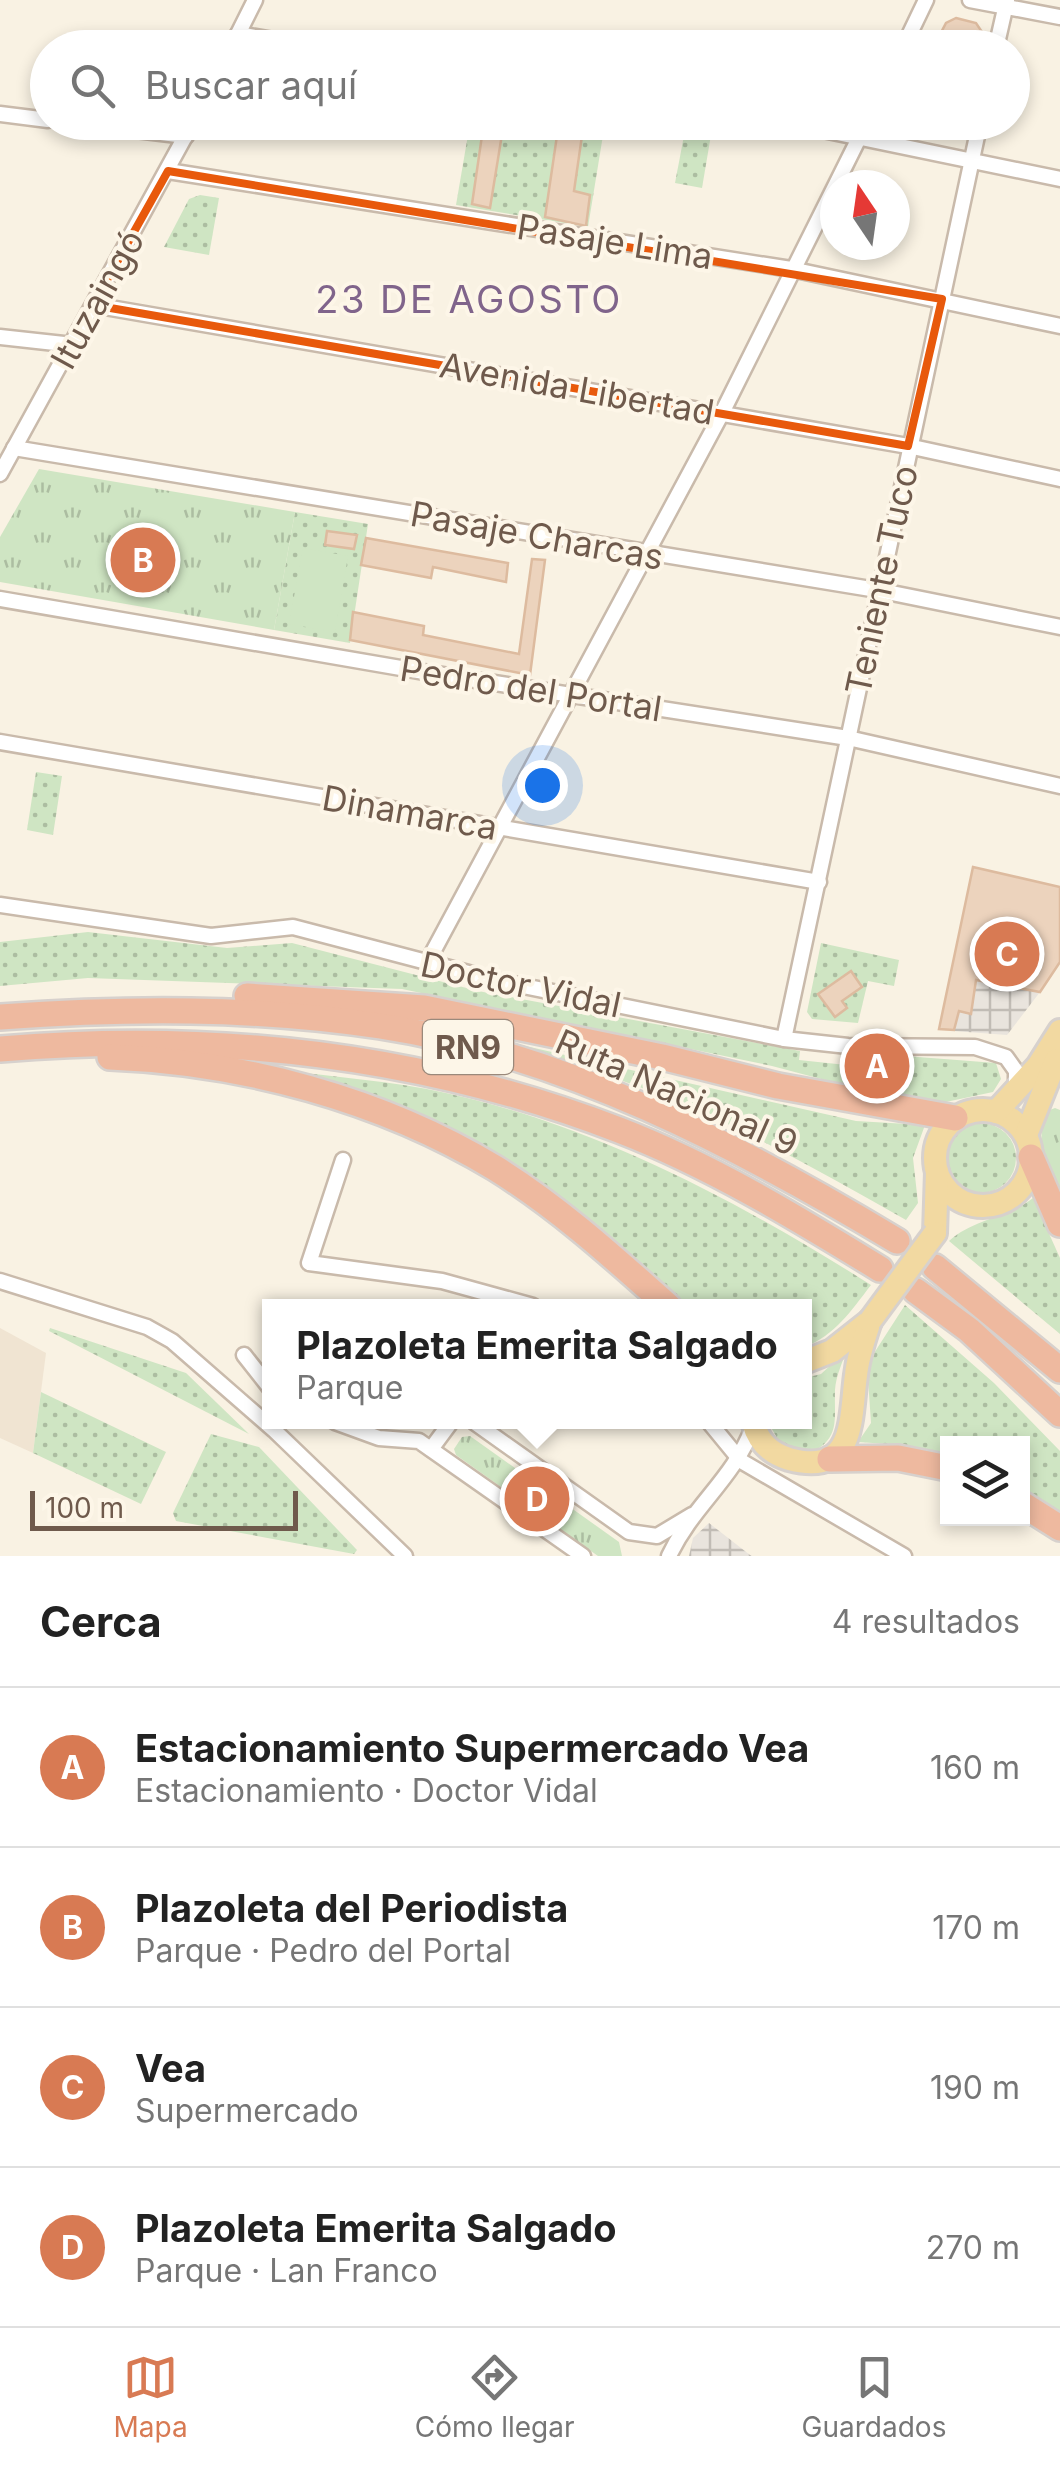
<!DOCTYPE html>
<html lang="es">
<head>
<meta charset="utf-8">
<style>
  :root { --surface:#fff; --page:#f6f6f6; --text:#222; --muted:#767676; --line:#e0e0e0; --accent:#d87a53 }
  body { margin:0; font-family:Inter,sans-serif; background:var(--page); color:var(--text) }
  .controls { position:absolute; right:30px; bottom:30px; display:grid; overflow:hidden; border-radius:0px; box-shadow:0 5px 15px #0003 }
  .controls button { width:90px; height:90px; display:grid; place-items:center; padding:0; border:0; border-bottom:2px solid var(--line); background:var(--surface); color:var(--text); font:50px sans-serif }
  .compass { position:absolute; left:820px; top:170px; width:90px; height:90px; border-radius:50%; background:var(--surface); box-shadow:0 5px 15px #0003; rotate:347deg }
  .scale { position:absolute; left:30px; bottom:25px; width:268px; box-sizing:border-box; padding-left:10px; border:5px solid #6f5a4c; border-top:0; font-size:28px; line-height:35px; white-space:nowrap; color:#6f5a4c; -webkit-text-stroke:8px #fdf6e8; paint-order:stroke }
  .you { position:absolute; left:542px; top:785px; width:35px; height:35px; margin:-25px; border:8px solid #fff; border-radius:50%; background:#1a73e8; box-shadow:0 0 0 15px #1a73e833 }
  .badge { display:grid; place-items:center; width:65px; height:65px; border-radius:50%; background:var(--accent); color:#fff; font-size:32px; font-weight:700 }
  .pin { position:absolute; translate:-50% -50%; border:5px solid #fff; box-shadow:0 2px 10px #0006 }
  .popup { position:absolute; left:262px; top:1299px; width:550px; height:130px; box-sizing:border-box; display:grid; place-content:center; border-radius:0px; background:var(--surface); filter:drop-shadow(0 2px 8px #0005); font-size:32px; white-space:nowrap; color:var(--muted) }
  .popup b { font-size:38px; color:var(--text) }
  .popup::after { content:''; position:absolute; left:50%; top:100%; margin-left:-20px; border:20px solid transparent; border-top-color:var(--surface) }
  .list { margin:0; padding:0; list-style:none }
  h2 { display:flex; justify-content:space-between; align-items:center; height:130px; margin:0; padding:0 40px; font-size:42px }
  h2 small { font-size:32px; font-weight:400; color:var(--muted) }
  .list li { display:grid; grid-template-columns:65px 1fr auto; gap:30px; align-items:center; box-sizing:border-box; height:160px; padding:0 40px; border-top:2px solid var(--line) }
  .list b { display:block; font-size:38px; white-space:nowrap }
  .list p { margin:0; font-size:32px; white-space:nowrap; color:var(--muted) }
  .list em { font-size:32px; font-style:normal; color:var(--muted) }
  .icon { flex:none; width:55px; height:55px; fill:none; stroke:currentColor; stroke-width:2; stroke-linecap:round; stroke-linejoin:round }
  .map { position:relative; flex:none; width:1060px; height:1556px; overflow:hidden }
  .search { position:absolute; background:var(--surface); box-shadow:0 5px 15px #0003; left:30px; right:30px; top:30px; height:110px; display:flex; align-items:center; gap:25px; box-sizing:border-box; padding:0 35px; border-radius:55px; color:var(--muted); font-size:38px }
  .sheet { height:770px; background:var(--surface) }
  nav { display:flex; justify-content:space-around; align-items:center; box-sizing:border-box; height:140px; border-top:2px solid var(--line); background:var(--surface); font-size:28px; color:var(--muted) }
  nav a { display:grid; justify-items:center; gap:5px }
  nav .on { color:var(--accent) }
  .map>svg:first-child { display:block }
  .residential { fill:#f0e4d2 }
  .industrial { fill:url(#industrial-grid) }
  .grass { fill:url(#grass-dots) }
  .park { fill:url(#park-tufts) }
  .pitch { fill:#cfe5c3 }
  .building { fill:#ecd3bd; stroke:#ddbb9f; stroke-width:2.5 }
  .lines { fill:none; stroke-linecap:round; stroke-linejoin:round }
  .minor-casing { stroke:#c9baab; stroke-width:19 }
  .primary-casing { stroke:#d7d1cd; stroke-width:28 }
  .motorway-casing { stroke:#d7d1cd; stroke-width:30 }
  .minor { stroke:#fff; stroke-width:14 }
  .primary { stroke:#f2d9a1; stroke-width:22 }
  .motorway { stroke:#eeb99f; stroke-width:25 }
  .primary-bridge-casing { stroke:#d7d1cd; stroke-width:28; stroke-linecap:butt }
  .primary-bridge { stroke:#f2d9a1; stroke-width:22 }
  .marked { fill:none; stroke:#e8590c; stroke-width:8; stroke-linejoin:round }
  .labels { text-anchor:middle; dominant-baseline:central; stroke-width:8; stroke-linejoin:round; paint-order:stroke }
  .shield { fill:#fdf6e8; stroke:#9a897b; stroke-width:2.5 }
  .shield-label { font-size:32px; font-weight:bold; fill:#6f5a4c }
  .street-label { font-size:35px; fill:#6f5a4c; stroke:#fdf6e8 }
  .neighbourhood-label { font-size:38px; letter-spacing:2.5px; fill:#80648b; stroke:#fdf6e8 }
</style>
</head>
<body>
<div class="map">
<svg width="1060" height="1556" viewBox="0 0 1060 1556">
  <defs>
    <pattern id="industrial-grid" width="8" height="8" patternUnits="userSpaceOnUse" patternTransform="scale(2.5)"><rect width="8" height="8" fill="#e9e4dd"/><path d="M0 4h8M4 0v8" fill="none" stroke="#c1bcb5"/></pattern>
    <pattern id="grass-dots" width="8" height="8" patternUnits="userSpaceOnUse" patternTransform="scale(2.5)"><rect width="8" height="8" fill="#cfe5c3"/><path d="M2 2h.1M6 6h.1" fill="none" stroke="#acbda1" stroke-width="1.8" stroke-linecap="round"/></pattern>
    <pattern id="park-tufts" width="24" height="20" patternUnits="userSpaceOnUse" patternTransform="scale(2.5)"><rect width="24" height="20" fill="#cfe5c3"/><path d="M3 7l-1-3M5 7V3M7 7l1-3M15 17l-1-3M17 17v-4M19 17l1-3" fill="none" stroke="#acbda1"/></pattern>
  </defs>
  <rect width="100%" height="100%" fill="#f9f2e3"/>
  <path class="residential" d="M 0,1328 L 46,1353 L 33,1453 L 0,1438 Z"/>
  <g class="industrial">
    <path d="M 976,980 L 1040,992 L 1007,1035 L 954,1031 L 959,1011 L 971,1013 Z"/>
    <path d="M 709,1523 L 750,1555 L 752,1556 L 689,1556 L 693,1538 Z"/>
  </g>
  <g class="grass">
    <path d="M 470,123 L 605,123 L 588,227 L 456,205 Z"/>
    <path d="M 686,125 L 712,129 L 702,188 L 675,183 Z"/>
    <path d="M 200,195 L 219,198 L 209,255 L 164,247 L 189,199 Z"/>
    <path d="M 295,512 L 368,524 L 350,643 L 274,630 Z"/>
    <path d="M 36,772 L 62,776 L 53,835 L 27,830 Z"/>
    <path d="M 88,932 L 227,948 L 292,943 L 478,991 L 800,1051 L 799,1060 L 903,1071 L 905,1056 L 996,1063 L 1001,1079 L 993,1092 L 941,1103 L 908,1102 L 772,1066 L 402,989 L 88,978 L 0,986 L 0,942 Z"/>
    <path d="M 821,943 L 899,960 L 894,986 L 868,981 L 858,1023 L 812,1019 L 807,1012 Z"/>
    <path d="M 446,1028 L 856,1121 L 925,1125 L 913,1158 L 918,1203 L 906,1220 C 812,1167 723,1115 620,1080 L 620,1074 Z"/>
    <path d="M 279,1070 C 335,1077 392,1081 446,1093 C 597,1126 742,1203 871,1285 C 851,1311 835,1335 805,1347 L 804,1306 L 682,1306 L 579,1218 Z"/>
    <circle cx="981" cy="1158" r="35"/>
    <path d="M 1033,1198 L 1060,1258 L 1060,1334 L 949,1241 C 974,1219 1007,1218 1033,1198 Z"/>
    <path d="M 905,1305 L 994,1383 L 1060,1451 L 1060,1513 L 1023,1492 L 1022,1444 L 948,1444 L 947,1459 L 902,1445 L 858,1442 L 871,1423 L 867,1364 Z"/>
    <path d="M 50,1328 L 186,1373 L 249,1434 L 49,1331 Z"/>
    <path d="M 847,1350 C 842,1363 836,1376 835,1390 C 834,1419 841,1439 810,1453 L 781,1445 L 768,1422 L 804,1422 L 805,1378 L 821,1374 Z"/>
    <path d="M 41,1392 L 166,1452 L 141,1504 L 33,1453 Z"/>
    <path d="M 211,1434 L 259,1447 L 357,1550 L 354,1554 L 176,1521 L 173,1513 Z"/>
  </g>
  <g class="park">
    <path d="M 39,469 L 295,512 L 274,630 L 0,582 L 0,537 Z"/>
    <path d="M 1055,1108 L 1060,1110 L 1060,1198 C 1046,1167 1034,1143 1047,1111 Z"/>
    <path d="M 470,1436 L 619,1542 L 622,1556 L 598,1556 L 456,1455 L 454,1449 L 462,1437 Z"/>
  </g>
  <path class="pitch" d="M 303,548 L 348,556 L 335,632 L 289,624 Z"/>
  <g class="building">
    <path d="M 956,18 L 976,23 L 982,32 L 979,48 L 933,48 L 946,23 Z"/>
    <path d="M 484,122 L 504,122 L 490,208 L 472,204 Z"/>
    <path d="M 559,122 L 584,122 L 574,191 L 590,195 L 586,226 L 545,217 Z"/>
    <path d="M 327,531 L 357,535 L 354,549 L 325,545 Z"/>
    <path d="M 366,538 L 508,563 L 506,582 L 433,567 L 431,578 L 361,565 Z"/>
    <path d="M 532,559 L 545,560 L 530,675 L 350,640 L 353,612 L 424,626 L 423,635 L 519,654 Z"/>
    <path d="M 973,867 L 1060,887 L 1060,962 L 1040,992 L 976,980 L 971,1014 L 959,1011 L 954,1030 L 939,1029 Z"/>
    <path d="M 851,971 L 862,987 L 842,1001 L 847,1008 L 835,1017 L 818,994 Z"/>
  </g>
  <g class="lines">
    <g class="minor-casing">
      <g id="minor">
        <path d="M 970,0 L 1060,17"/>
        <path d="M 238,34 L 320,48"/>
        <path d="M 231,48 L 255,0"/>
        <path d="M 903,48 L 926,0"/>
        <path d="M 996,48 L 1007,0"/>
        <path d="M 0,114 L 48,120"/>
        <path d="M 69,122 L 186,136"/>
        <path d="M 784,122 L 1060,179"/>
        <path d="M 168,171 L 791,269 L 1060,326"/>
        <path d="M 93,305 L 908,446 L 1060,479"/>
        <path d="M 0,337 L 73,345"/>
        <path d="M 14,448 L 877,590 L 1060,627"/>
        <path d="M 0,474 L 193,122"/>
        <path d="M 0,599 L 424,672 L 848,738 L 1060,786"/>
        <path d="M 0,742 L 819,882"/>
        <path d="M 0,905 L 211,936 L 293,927 L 499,981 L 784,1039 L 848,1046 L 975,1047 L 1006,1057 L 1016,1071 L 1016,1089"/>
        <path d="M 427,963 L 722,413 L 867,122"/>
        <path d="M 784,1039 L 980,122"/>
        <path d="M 343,1160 L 309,1263 L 442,1281 L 533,1306"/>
        <path d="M 0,1281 L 147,1327 L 172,1341 L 274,1430 L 405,1556"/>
        <path d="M 244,1355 L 270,1388"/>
        <path d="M 335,1422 L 379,1438 L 419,1441 L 583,1556"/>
        <path d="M 474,1422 L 629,1532 L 657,1536 L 692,1515"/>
        <path d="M 709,1422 L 741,1461 L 904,1556"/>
        <path d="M 431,1449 L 451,1422"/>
        <path d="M 669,1556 C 693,1505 733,1480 753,1427"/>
      </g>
    </g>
    <g class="primary-casing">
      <g id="primary">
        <circle cx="983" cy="1158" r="48"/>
        <path d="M 996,1112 L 1038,1066 L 1060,1031"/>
        <path d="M 1026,1135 L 1056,1060"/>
        <path d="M 935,1233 L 937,1172"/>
        <path d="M 804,1362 L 832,1351 L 870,1321"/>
        <path d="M 753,1422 C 758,1441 769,1453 789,1459 C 856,1477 850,1419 856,1375 C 858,1356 864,1339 870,1321"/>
      </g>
    </g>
    <g class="motorway-casing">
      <g id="motorway">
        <path d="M 247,996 L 424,1008 L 662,1057 L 778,1086 L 955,1118"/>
        <path d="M 0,1017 C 127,1008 254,1007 380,1026 C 564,1054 739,1146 897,1241"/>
        <path d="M 0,1049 C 212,1031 419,1053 619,1130 C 710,1165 797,1218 880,1269"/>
        <path d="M 110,1057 C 242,1062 381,1099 495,1168 C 558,1207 613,1257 668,1306"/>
        <path d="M 1031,1157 L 1060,1224"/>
        <path d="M 935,1267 L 1060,1370"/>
        <path d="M 916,1291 L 969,1330 L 1060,1414"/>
        <path d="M 830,1459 L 898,1458 L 948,1468"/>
        <path d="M 1022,1504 L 1060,1528"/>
      </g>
    </g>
    <use href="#minor" class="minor"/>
    <use href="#primary" class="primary"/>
    <use href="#motorway" class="motorway"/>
    <g class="primary-bridge-casing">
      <path id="primary-bridge" d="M 870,1321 L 935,1233"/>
    </g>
    <use href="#primary-bridge" class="primary-bridge"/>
  </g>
  <path class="marked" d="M 168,171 L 942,299 L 908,446 L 93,305 Z"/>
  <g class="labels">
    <rect class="shield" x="423" y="1020" width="90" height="54" rx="8"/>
    <g class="shield-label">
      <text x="468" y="1047">RN9</text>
    </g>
    <g class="street-label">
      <text transform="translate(615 241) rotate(9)">Pasaje Lima</text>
      <text transform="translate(97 299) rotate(-61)">Ituzaingó</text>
      <text transform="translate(577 388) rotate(10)">Avenida Libertad</text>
      <text transform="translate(537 535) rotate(10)">Pasaje Charcas</text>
      <text transform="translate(881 580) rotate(-78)">Teniente Tuco</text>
      <text transform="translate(531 688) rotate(9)">Pedro del Portal</text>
      <text transform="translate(410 812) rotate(10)">Dinamarca</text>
      <text transform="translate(521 984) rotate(12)">Doctor Vidal</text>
      <text transform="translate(677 1092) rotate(24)">Ruta Nacional 9</text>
    </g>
    <g class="neighbourhood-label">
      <text x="469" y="299">23 DE AGOSTO</text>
    </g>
  </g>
</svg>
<div class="controls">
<button><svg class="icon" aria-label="layers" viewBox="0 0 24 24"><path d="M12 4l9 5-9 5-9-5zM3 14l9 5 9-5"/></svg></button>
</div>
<svg class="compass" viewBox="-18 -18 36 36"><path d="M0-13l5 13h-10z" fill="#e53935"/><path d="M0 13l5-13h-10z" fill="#767676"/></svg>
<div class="scale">100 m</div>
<div class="you"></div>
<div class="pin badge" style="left:877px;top:1066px">A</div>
<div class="pin badge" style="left:143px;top:560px">B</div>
<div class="pin badge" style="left:1007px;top:954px">C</div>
<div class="pin badge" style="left:537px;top:1499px">D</div>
<div class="popup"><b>Plazoleta Emerita Salgado</b>Parque</div>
<div class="search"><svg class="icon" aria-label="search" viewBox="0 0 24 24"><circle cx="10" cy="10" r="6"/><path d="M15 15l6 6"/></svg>Buscar aquí</div>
</div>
<section class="sheet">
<h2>Cerca<small>4 resultados</small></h2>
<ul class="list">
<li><span class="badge">A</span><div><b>Estacionamiento Supermercado Vea</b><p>Estacionamiento · Doctor Vidal</p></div><em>160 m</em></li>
<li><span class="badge">B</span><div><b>Plazoleta del Periodista</b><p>Parque · Pedro del Portal</p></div><em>170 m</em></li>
<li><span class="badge">C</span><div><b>Vea</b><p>Supermercado</p></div><em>190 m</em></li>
<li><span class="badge">D</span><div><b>Plazoleta Emerita Salgado</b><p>Parque · Lan Franco</p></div><em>270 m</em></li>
</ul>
</section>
<nav>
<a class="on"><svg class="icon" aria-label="map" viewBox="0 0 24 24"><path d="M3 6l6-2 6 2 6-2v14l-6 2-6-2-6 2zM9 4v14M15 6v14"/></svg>Mapa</a>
<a><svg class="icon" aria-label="directions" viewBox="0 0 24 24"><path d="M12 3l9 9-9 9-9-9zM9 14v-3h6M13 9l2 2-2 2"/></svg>Cómo llegar</a>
<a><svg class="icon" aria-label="saved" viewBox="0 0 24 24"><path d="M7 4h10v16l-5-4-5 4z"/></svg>Guardados</a>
</nav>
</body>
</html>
